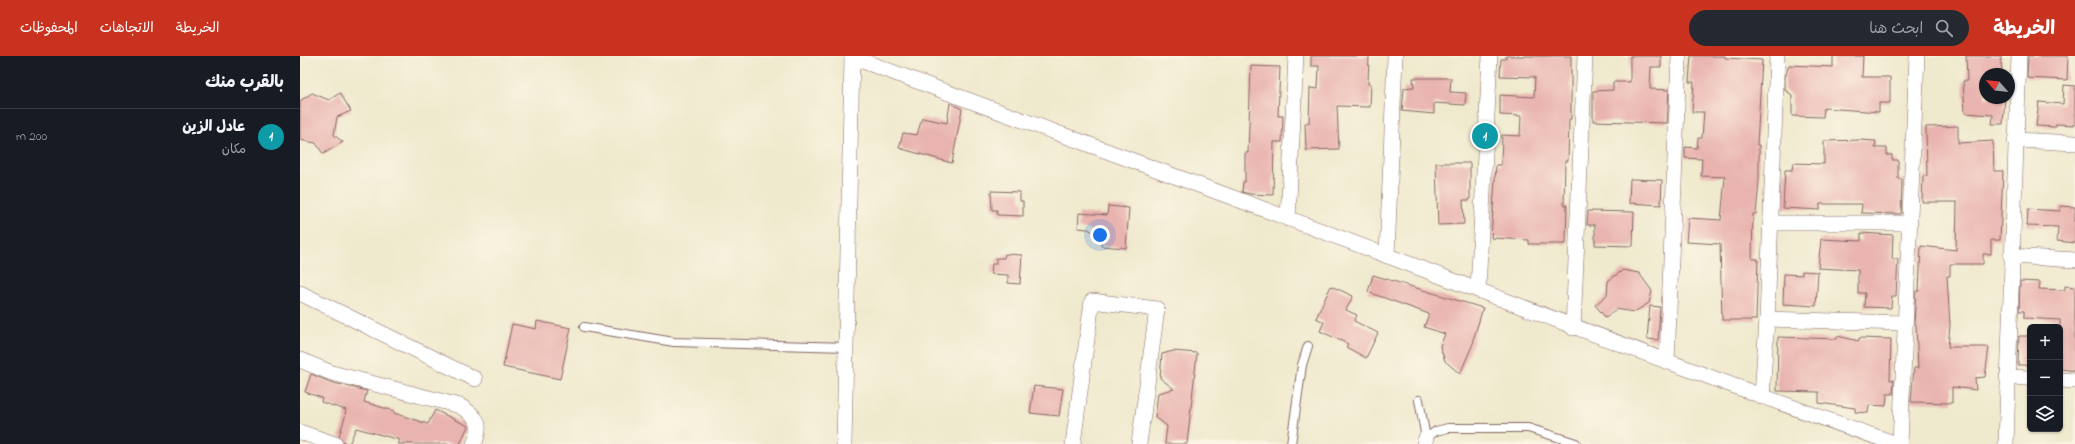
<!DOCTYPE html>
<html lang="ar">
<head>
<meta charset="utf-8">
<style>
  :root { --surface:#171b24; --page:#242831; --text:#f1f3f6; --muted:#9ea1a6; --line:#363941; --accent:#c8321e }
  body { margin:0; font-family:"Indie Flower","Playpen Sans Arabic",sans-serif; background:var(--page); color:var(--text); direction:rtl }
  .controls { position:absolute; right:12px; bottom:12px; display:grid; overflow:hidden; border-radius:6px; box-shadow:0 1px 3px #0004 }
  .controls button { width:36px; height:36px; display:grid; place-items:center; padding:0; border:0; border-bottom:1px solid var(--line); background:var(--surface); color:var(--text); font:20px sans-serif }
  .compass { position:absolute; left:1679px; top:12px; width:36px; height:36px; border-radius:50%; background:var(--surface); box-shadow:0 1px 3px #0004; rotate:298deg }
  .you { position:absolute; left:800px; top:179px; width:14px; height:14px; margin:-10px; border:3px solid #fff; border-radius:50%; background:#1a73e8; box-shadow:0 0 0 6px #1a73e833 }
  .badge { display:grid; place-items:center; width:26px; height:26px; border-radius:50%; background:var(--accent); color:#fff; font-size:13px; font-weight:700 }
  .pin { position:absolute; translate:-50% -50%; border:2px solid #fff; box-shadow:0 1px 4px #0006 }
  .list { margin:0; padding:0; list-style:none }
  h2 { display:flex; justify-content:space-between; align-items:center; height:52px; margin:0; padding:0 16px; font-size:17px }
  h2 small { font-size:13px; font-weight:400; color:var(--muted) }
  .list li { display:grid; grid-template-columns:26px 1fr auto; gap:12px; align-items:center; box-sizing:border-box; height:56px; padding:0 16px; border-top:1px solid var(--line) }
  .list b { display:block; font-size:15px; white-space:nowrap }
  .list p { margin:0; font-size:13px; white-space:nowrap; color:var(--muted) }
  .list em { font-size:13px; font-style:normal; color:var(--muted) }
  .icon { flex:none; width:22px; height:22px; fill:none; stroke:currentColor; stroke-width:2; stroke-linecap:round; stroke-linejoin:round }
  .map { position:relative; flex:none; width:1775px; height:388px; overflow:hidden; direction:ltr }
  header { display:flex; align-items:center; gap:24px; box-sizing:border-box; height:56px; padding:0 20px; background:var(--accent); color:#fff }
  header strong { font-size:19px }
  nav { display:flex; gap:22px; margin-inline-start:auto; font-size:14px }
  .search { width:280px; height:36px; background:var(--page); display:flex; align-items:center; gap:10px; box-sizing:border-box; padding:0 14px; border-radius:22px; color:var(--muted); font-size:15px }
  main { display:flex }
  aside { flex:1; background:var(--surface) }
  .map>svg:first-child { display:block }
  .building { fill:#e9b3af }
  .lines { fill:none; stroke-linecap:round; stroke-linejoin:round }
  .lane-casing { stroke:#846664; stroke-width:10 }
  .street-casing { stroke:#846664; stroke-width:16 }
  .lane { stroke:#fff; stroke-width:8 }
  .street { stroke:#fff; stroke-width:15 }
</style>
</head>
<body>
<header>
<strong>الخريطة</strong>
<div class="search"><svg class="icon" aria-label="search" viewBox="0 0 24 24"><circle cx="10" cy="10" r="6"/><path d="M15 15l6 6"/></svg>ابحث هنا</div>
<nav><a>الخريطة</a><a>الاتجاهات</a><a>المحفوظات</a></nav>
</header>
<main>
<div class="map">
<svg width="1775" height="388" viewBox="0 0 1775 388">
  <rect width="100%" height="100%" fill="#fcf5e5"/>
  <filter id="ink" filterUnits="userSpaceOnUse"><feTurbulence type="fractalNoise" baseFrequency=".025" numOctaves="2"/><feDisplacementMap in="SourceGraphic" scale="8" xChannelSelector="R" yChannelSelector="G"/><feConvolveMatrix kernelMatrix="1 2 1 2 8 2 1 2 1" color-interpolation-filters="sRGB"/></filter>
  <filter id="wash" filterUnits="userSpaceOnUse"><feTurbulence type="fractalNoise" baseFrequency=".012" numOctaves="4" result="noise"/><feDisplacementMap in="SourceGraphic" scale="16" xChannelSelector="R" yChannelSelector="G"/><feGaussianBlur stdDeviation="0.9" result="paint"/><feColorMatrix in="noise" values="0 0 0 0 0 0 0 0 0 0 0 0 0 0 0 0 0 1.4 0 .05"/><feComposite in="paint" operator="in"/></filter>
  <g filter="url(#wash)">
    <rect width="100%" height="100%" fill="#efe9cd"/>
    <g id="blocks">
      <g class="building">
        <path d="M 1011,0 L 1069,0 L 1068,28 L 1071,28 L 1070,51 L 1037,50 L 1039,93 L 1006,94 L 1005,67 L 1009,67 L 1010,32 L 1018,33 L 1019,10 L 1011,10 Z"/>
        <path d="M 1206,0 L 1271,0 L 1271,63 L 1269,63 L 1268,105 L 1265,105 L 1264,149 L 1267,149 L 1266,188 L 1229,188 L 1229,184 L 1191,182 L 1196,109 L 1201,109 L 1202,79 L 1220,80 L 1221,60 L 1200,59 L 1200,39 L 1234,41 L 1235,21 L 1200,20 L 1201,3 L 1206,3 Z"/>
        <path d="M 1330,0 L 1361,0 L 1361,11 L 1351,11 L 1350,33 L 1369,34 L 1367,67 L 1293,65 L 1293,35 L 1313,34 L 1313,26 L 1330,26 Z"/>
        <path d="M 1391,0 L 1425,0 L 1425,2 L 1462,4 L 1457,89 L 1459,89 L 1459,126 L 1456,158 L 1453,158 L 1452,203 L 1458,203 L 1456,264 L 1422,264 L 1420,188 L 1386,186 L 1388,162 L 1421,164 L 1425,121 L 1401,120 L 1402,103 L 1385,102 L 1385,91 L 1397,92 L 1398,82 L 1402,82 L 1404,56 L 1392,56 L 1394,26 L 1389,26 Z"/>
        <path d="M 1533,0 L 1563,0 L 1562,21 L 1590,21 L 1590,47 L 1579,47 L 1579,56 L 1524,52 L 1523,61 L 1492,60 L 1492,39 L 1485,34 L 1485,21 L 1489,9 L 1533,11 Z"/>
        <path d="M 1666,0 L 1701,0 L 1702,18 L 1685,18 L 1685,42 L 1705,42 L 1703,68 L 1692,68 L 1693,59 L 1665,57 L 1663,25 L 1667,25 Z"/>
        <path d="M 1728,0 L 1768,0 L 1767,24 L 1727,22 Z"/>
        <path d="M 951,10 L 980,11 L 978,60 L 983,60 L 982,86 L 974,86 L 973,139 L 950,138 L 942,136 L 943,126 L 945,126 L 945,97 L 948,97 Z"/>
        <path d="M 1113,22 L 1151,22 L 1150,36 L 1166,37 L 1165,49 L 1134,47 L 1134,58 L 1102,55 L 1104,32 L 1114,31 Z"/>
        <path d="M 1764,29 L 1775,30 L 1775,69 L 1756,68 L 1756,71 L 1736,70 L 1739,46 L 1763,48 Z"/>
        <path d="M 12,37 L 29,44 L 40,37 L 51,55 L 37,61 L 34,79 L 43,86 L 23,98 L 16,87 L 0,84 L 0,45 Z"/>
        <path d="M 650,47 L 662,53 L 652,107 L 599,92 L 603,77 L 617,79 L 622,62 L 647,67 Z"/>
        <path d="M 1658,70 L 1658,87 L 1693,85 L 1694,115 L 1703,115 L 1700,184 L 1691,184 L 1691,198 L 1683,198 L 1683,208 L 1650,208 L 1650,220 L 1647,220 L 1650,269 L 1648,291 L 1689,291 L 1685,321 L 1675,322 L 1676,334 L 1652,331 L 1652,347 L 1611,346 L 1614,312 L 1618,312 L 1616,268 L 1614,268 L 1616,235 L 1619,235 L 1621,190 L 1656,194 L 1657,146 L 1622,146 L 1623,120 L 1627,120 L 1626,71 Z"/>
        <path d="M 1560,84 L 1576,85 L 1575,92 L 1587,92 L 1587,99 L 1592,99 L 1592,104 L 1598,104 L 1598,123 L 1602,123 L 1601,158 L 1561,157 L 1562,148 L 1520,148 L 1520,154 L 1483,152 L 1485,114 L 1492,114 L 1493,107 L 1524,108 L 1524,85 Z"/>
        <path d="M 1136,107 L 1170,107 L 1170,144 L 1163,144 L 1164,168 L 1138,169 Z"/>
        <path d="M 1330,123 L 1362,124 L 1361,149 L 1329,147 Z"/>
        <path d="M 691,135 L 720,136 L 720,145 L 723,145 L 723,160 L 697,159 L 697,154 L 692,154 Z"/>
        <path d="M 808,150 L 829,152 L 826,192 L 801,190 L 802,181 L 788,173 L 778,172 L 779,157 L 807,159 Z"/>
        <path d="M 1760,150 L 1775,151 L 1775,187 L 1757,185 L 1758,171 L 1727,170 L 1728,153 L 1760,155 Z"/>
        <path d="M 1288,155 L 1334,156 L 1333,190 L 1295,189 L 1295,169 L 1287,169 Z"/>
        <path d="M 1561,177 L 1593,179 L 1592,203 L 1598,203 L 1596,240 L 1592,240 L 1591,252 L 1564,251 L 1565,237 L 1558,237 L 1558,214 L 1518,212 L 1521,183 L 1561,185 Z"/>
        <path d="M 705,198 L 722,199 L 720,228 L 708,227 L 708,219 L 691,218 L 692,208 L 696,208 L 696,202 L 704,202 Z"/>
        <path d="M 1323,214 L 1339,217 L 1352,235 L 1349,247 L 1334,256 L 1316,253 L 1306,262 L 1295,249 L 1307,239 L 1308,225 Z"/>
        <path d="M 1502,215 L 1518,216 L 1516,250 L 1483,248 L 1484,218 L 1502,219 Z"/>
        <path d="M 1073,219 L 1183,252 L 1173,284 L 1174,285 L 1160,318 L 1145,305 L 1140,290 L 1145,278 L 1124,271 L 1129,258 L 1068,236 Z"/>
        <path d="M 1720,225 L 1740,226 L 1739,233 L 1765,234 L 1765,230 L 1775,231 L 1775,315 L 1760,313 L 1760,264 L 1724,262 L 1724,255 L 1719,255 Z"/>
        <path d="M 1031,230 L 1053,240 L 1046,254 L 1057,259 L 1054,265 L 1078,277 L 1066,302 L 1046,291 L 1048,288 L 1020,275 L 1024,266 L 1016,262 Z"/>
        <path d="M 1350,250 L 1360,251 L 1358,284 L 1347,283 Z"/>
        <path d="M 237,265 L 271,272 L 260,323 L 203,311 L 212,268 L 236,273 Z"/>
        <path d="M 1537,280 L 1559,285 L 1559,282 L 1591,283 L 1590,324 L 1594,324 L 1593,338 L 1587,338 L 1586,350 L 1569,349 L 1568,357 L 1555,356 L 1555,352 L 1519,347 L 1519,336 L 1477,335 L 1478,281 L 1537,283 Z"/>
        <path d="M 1719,280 L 1730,280 L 1730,309 L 1718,309 Z"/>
        <path d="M 873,295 L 897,297 L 887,388 L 865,388 L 867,370 L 855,361 L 858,337 L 874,333 L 860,322 L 862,298 Z"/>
        <path d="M 11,318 L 30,326 L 67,335 L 64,346 L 94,355 L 94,357 L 128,368 L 135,354 L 168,370 L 160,388 L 98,388 L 100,384 L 56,372 L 49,388 L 44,386 L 39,380 L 46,358 L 45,358 L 46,354 L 21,346 L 22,342 L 5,336 Z"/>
        <path d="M 734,330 L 763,333 L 759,360 L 730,357 Z"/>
      </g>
    </g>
  </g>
  <g filter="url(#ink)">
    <use href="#blocks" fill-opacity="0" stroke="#846664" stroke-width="1"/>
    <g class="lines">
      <g class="lane-casing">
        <g id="lane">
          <path d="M 284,271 L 374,286 L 547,291"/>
          <path d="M 1119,344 L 1126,382"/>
          <path d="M 1126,382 L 1136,375 L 1148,372 L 1228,372 L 1276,387"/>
          <path d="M 991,388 L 1002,309 L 1008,290"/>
        </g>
      </g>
      <g class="street-casing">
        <g id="street">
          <path d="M 552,1 C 731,68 910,132 1088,200 C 1257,264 1426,329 1597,388"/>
          <path d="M 1715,84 L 1775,87"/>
          <path d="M 988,163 L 996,0"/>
          <path d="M 1471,167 L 1609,167"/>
          <path d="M 1087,200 L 1095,0"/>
          <path d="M 1711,200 L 1775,204"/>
          <path d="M 1178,234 L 1190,0"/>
          <path d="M 0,237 L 175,323"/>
          <path d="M 1467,263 L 1605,267"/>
          <path d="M 1273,272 L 1285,0"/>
          <path d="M 0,304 L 32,317 L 160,350 C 178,362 183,367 174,388"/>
          <path d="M 1367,306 L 1379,0"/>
          <path d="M 1707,321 L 1730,322"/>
          <path d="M 1760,324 L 1775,325"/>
          <path d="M 1462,341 L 1467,263 L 1477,0"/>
          <path d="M 0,376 L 35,388"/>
          <path d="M 544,388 L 552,0"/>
          <path d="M 773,388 L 792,245 L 857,253 L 839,388"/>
          <path d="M 1124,388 L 1126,382"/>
          <path d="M 1600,388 L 1617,0"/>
          <path d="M 1706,388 L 1719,0"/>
        </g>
      </g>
      <use href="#lane" class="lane"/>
      <use href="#street" class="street"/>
    </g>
  </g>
</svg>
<div class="controls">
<button>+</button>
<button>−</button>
<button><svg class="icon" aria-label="layers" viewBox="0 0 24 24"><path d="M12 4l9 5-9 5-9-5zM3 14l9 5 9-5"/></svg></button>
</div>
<svg class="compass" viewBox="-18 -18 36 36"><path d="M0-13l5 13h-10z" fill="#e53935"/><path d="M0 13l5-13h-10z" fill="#9ea1a6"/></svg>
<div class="you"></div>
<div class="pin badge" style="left:1185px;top:80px;background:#0f9aa8">1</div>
</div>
<aside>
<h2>بالقرب منك<small></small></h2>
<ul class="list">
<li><span class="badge" style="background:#0f9aa8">1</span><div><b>عادل الزين</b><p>مكان</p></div><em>200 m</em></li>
</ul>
</aside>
</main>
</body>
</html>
